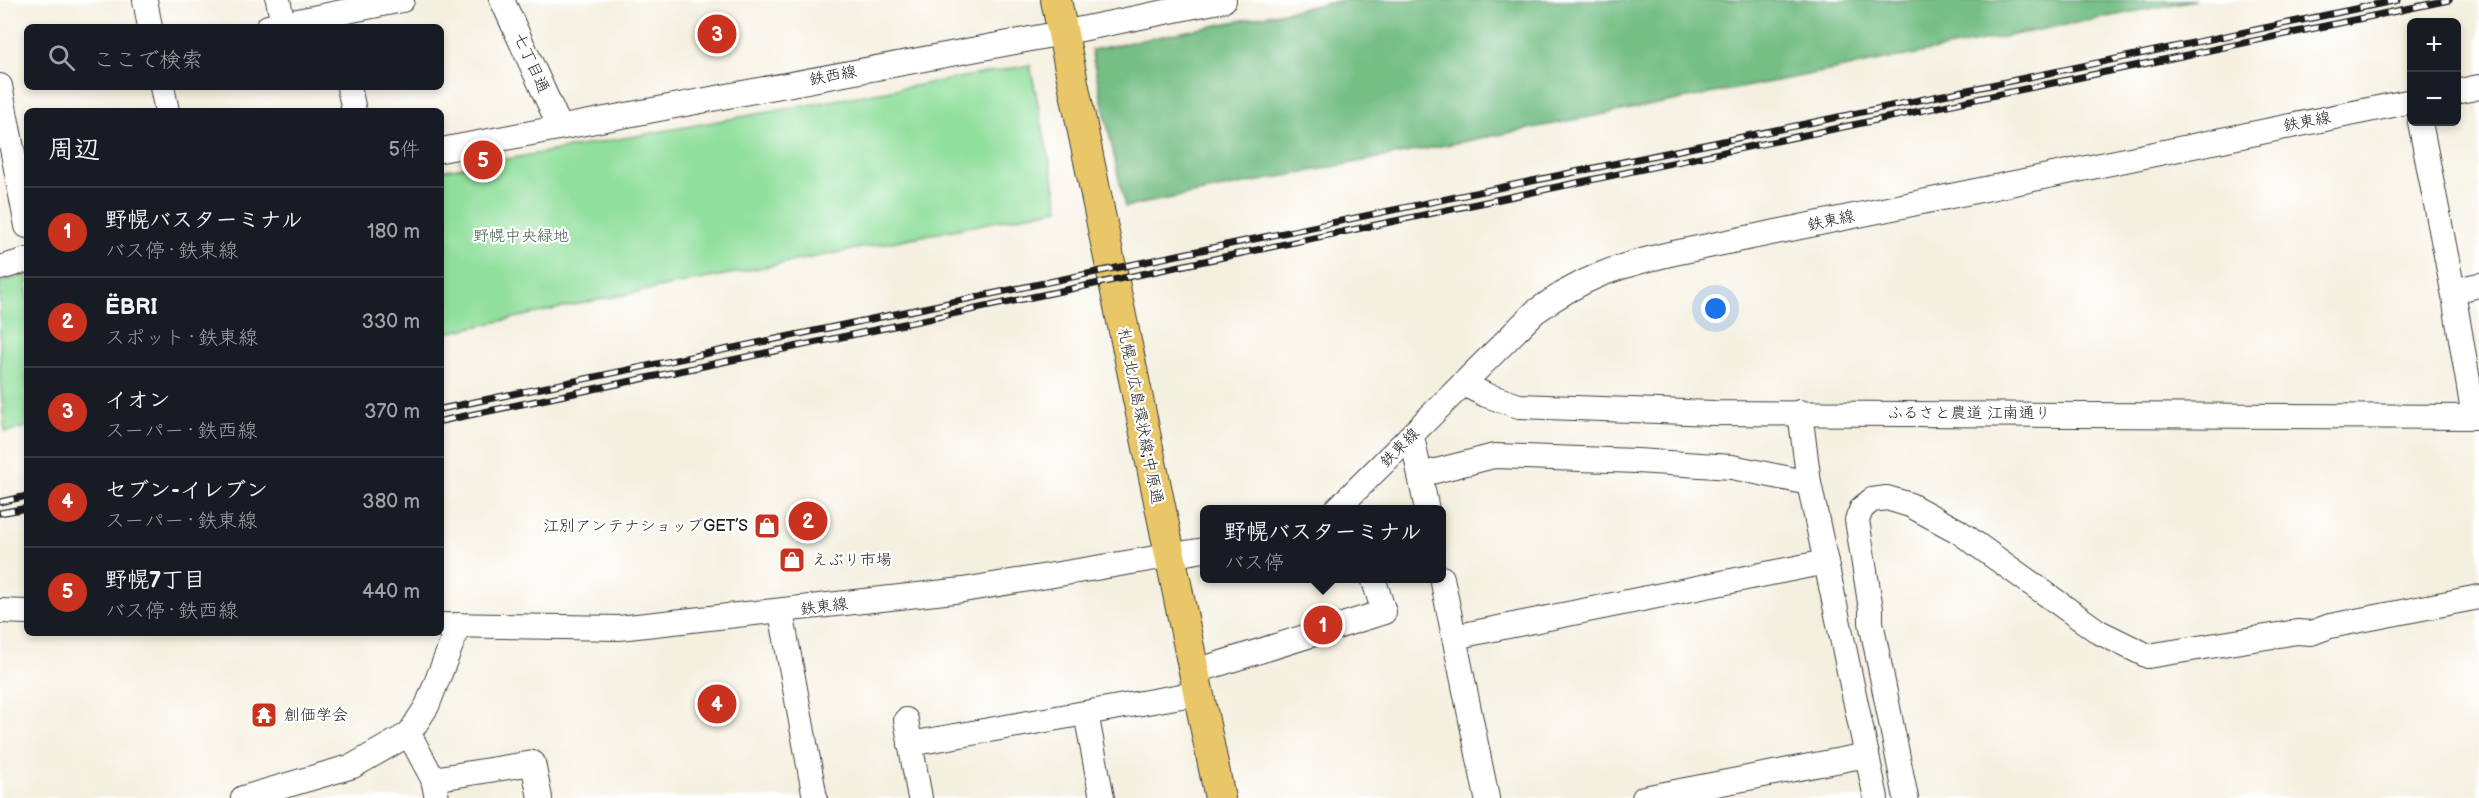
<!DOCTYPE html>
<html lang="ja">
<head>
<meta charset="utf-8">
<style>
  :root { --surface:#171b24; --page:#20242c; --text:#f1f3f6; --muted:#9ea1a6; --line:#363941; --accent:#c8321e }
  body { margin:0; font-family:"Balsamiq Sans","Klee One",sans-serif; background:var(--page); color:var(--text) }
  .controls { position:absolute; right:18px; top:18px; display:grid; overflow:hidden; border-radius:9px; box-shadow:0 3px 9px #0003 }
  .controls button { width:54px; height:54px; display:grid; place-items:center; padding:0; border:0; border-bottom:2px solid var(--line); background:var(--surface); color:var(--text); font:30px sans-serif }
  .you { position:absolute; left:1716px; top:309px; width:21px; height:21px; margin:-15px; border:4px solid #fff; border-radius:50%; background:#1a73e8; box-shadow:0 0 0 9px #1a73e833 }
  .badge { display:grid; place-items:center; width:39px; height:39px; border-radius:50%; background:var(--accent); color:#fff; font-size:20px; font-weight:700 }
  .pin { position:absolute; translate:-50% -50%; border:3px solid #fff; box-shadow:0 2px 6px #0006 }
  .popup { position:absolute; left:1200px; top:505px; width:246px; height:78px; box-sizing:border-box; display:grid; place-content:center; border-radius:9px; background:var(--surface); filter:drop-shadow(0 2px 4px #0005); font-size:20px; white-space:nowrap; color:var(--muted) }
  .popup b { font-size:22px; color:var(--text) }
  .popup::after { content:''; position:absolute; left:50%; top:100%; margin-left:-12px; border:12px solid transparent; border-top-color:var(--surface) }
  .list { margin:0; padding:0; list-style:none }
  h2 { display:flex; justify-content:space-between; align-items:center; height:78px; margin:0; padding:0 24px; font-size:26px }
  h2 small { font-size:20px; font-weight:400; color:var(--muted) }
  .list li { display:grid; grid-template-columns:39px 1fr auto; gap:18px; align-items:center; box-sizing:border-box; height:90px; padding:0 24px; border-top:2px solid var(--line) }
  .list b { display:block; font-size:22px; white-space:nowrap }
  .list p { margin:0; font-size:20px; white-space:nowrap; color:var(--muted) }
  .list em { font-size:20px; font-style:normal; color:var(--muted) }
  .icon { flex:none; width:33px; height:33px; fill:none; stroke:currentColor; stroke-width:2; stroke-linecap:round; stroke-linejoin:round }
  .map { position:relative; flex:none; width:2479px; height:798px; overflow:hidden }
  .search { position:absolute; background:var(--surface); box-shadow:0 3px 9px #0003; left:24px; top:24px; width:420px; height:66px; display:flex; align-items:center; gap:15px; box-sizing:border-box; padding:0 21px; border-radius:9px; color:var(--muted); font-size:22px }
  .panel { position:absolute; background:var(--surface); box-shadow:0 3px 9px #0003; left:24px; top:108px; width:420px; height:528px; border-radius:9px }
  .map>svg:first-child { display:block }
  .green { fill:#91df9c; stroke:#567e5c; stroke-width:1.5 }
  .forest { fill:#74be84; stroke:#486d50; stroke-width:1.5 }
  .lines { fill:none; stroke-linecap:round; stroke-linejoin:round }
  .minor-casing { stroke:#3c3c39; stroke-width:26 }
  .major-casing { stroke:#3c3c39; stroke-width:32 }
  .minor { stroke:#fff; stroke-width:24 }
  .major { stroke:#e9c769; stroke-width:30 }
  .rail-casing { stroke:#1c1c1c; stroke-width:7 }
  .rail { stroke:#fff; stroke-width:4.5; stroke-dasharray:14; stroke-linecap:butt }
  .labels { text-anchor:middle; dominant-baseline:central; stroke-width:4.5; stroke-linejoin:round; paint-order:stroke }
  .street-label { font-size:16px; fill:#1c1c1c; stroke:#fff }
  .park-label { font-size:16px; fill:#456049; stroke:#fff }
  .poi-label { font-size:16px; fill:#1c1c1c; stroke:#fff; text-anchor:start }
</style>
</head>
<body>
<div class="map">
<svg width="2479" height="798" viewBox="0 0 2479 798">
  <rect width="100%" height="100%" fill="#fff"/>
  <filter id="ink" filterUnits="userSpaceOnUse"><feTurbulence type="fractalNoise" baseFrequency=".0167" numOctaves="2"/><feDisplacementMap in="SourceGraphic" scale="12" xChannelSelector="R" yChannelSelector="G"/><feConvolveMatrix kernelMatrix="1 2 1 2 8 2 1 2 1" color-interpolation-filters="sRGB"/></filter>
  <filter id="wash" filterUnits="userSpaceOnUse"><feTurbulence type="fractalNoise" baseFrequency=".008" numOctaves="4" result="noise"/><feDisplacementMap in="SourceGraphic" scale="24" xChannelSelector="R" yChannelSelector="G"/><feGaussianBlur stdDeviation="1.35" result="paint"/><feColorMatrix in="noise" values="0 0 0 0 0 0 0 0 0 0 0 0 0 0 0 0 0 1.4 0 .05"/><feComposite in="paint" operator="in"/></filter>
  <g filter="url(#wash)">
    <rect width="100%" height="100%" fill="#f4f0e0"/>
    <g class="green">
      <path d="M 1030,65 L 1059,209 L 597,300 L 441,334 L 441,171 Z"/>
      <path d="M 27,274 L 27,427 L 5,432 L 0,378 L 0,282 Z"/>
    </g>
    <path class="forest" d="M 1344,0 L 2195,0 L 1125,207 L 1091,50 Z"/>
  </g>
  <g filter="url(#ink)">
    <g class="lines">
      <g class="minor-casing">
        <g id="minor">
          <path d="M 145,0 L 150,27"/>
          <path d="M 278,0 L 283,24"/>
          <path d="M 502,0 L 560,127"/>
          <path d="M 268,27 L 402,0"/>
          <path d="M 0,86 L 27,226"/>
          <path d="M 162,87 L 167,111"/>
          <path d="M 349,87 L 354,111"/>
          <path d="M 2456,92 L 2479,87"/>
          <path d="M 2420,122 L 2453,291 L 2474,417"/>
          <path d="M 441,150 L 1062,33 L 1224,0"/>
          <path d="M 0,268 L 27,260"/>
          <path d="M 2453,291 L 2479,285"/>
          <path d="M 1463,384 L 1486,395 L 1519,406 L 1714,413 L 2479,417"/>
          <path d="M 1800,412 L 1809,483 L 1876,798"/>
          <path d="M 1412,436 L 1427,510"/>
          <path d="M 1420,475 L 1494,456 L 1637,461 L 1732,467 L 1809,483"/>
          <path d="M 1336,510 L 1535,312 C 1583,277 1617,266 1674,253 L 2412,101"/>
          <path d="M 1442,578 L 1487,798"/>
          <path d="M 0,611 L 27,612"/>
          <path d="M 781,612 L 815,798"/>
          <path d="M 441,625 L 619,628 L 963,590 L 1204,550"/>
          <path d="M 1454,637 L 1826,562"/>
          <path d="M 1193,672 L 1384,612 L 1373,578"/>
          <path d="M 1086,713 L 1102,798"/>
          <path d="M 906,720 L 920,798"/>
          <path d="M 409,734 L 433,779 L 437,798"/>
          <path d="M 910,744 L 1198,693"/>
          <path d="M 433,779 L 533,763 L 540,798"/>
          <path d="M 243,798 L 353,766 L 409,734 L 427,706 L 459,625"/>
          <path d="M 1644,798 L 1867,755"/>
          <path d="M 1906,798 L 1871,622 L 1871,609 L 1857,520 L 1862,508 L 1872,500 L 1887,498 L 1910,505 L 1958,531 L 2099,632 L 2148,656 L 2297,632 L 2311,633 L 2330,626 L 2479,597"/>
        </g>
      </g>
      <g class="major-casing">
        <path id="major" d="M 1056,0 L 1220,798"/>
      </g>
      <use href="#minor" class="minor"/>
      <use href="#major" class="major"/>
      <g class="rail-casing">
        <g id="rail">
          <path d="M 441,409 L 2398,0"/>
          <path d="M 441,421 L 2449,0"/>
          <path d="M 0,502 L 27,496"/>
          <path d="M 0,513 L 27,508"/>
        </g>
      </g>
      <use href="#rail" class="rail"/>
    </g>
  </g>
  <defs>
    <g id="shop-square" transform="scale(1.35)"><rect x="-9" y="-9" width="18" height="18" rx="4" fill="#c8321e" stroke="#fff"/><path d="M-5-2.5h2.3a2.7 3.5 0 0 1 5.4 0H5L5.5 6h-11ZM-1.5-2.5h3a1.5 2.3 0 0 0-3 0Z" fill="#fff"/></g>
    <g id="temple-square" transform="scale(1.35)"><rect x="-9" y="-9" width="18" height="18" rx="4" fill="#c8321e" stroke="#fff"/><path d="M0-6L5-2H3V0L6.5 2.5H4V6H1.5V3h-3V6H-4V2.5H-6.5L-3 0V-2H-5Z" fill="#fff"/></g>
  </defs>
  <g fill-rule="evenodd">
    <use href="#shop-square" x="767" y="526"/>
    <use href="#shop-square" x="792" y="560"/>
    <use href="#temple-square" x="264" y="715"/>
  </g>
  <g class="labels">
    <g class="street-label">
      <text transform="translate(531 63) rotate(66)">七丁目通</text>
      <text transform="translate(833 76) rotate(-11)">鉄西線</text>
      <text transform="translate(2307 122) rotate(-11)">鉄東線</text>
      <text transform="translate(1831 221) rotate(-12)">鉄東線</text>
      <text x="1969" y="413">ふるさと農道 江南通り</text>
      <text transform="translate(1140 416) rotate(79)">札幌北広島環状線;中原通</text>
      <text transform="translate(1400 448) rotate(-45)">鉄東線</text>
      <text transform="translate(824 607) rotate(-7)">鉄東線</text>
    </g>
    <g class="park-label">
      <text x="521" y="236">野幌中央緑地</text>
    </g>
    <g class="poi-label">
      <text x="748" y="526" text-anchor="end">江別アンテナショップGET’S</text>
      <text x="812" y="560">えぶり市場</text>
      <text x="284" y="715">創価学会</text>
    </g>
  </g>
</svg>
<div class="controls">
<button>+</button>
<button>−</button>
</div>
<div class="you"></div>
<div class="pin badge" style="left:1323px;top:625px">1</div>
<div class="popup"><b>野幌バスターミナル</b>バス停</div>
<div class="pin badge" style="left:808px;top:521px">2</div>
<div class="pin badge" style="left:717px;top:34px">3</div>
<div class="pin badge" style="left:717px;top:704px">4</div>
<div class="pin badge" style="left:483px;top:160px">5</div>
<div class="search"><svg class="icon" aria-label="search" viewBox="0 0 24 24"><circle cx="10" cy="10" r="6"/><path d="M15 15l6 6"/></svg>ここで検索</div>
<section class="panel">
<h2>周辺<small>5件</small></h2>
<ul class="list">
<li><span class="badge">1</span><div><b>野幌バスターミナル</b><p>バス停 · 鉄東線</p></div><em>180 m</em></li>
<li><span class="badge">2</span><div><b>ËBRI</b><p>スポット · 鉄東線</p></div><em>330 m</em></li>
<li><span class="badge">3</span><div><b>イオン</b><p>スーパー · 鉄西線</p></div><em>370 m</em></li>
<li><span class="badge">4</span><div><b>セブン-イレブン</b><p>スーパー · 鉄東線</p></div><em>380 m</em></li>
<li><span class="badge">5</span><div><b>野幌7丁目</b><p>バス停 · 鉄西線</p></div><em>440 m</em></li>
</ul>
</section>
</div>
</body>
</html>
